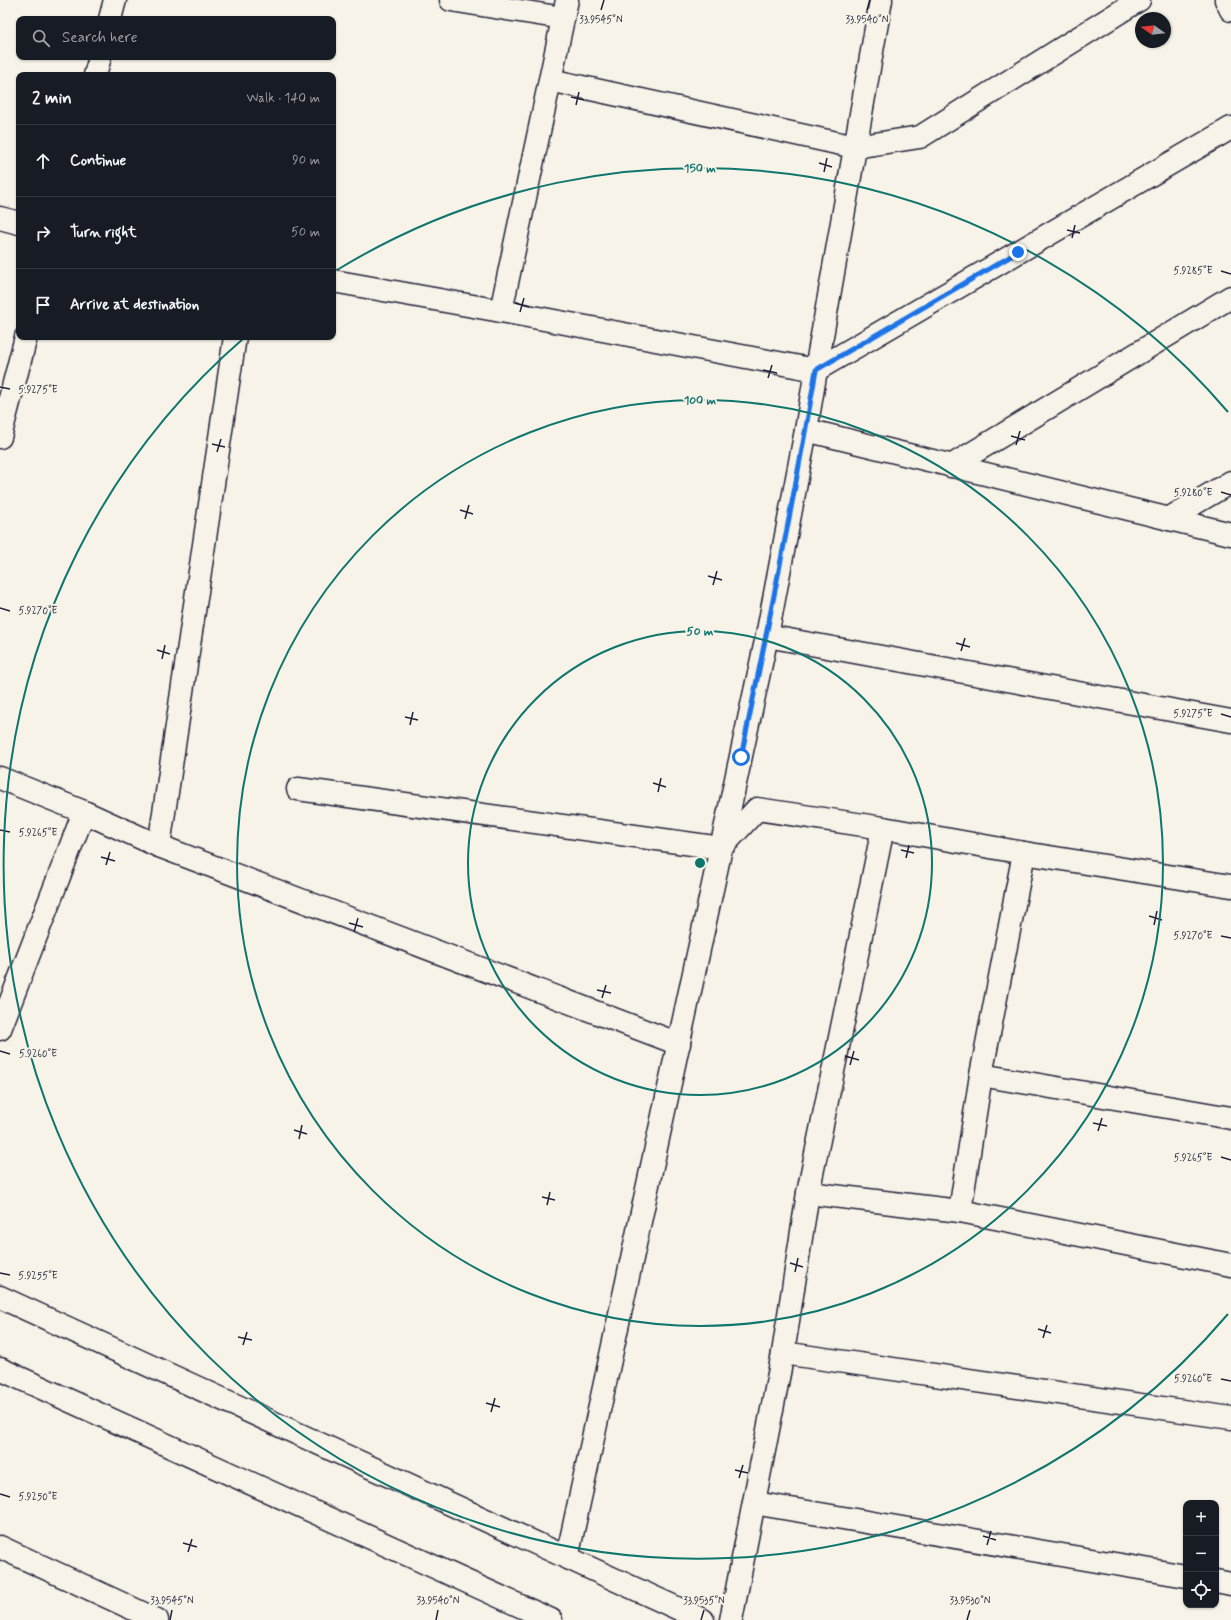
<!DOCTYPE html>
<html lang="en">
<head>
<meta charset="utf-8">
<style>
  :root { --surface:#171b24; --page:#242831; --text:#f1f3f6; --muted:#9ea1a6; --line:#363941 }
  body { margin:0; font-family:Mynerve,sans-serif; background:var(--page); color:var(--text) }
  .controls { position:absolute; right:12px; bottom:12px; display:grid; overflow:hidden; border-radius:8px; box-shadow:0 1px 3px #0004 }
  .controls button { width:36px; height:36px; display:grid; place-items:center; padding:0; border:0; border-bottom:1px solid var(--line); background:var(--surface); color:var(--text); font:20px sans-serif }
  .compass { position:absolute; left:1135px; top:12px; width:36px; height:36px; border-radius:50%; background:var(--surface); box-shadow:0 1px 3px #0004; rotate:285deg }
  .stop { position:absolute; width:12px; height:12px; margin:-9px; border:3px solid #1a73e8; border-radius:50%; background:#fff }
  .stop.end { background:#1a73e8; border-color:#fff; box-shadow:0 1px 4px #0008 }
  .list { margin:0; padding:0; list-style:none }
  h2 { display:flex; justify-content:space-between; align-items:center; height:52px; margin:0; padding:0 16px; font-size:17px }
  h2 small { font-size:13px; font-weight:400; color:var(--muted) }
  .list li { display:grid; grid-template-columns:26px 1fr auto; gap:12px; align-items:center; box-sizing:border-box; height:72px; padding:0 16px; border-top:1px solid var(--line) }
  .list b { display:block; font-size:15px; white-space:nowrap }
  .list em { font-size:13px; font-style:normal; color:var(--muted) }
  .icon { flex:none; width:22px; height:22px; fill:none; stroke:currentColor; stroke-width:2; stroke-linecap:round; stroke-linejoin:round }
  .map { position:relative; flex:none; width:1231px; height:1620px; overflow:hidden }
  .search { position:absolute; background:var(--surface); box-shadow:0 1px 3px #0004; left:16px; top:16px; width:320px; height:44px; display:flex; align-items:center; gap:10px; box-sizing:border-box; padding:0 14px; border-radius:8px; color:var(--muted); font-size:15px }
  .panel { position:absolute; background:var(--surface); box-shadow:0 1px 3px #0004; left:16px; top:72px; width:320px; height:268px; border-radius:8px }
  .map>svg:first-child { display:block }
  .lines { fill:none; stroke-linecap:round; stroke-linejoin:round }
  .minor-casing { stroke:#22223b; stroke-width:25 }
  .major-casing { stroke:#22223b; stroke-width:25 }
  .minor { stroke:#f7f3e8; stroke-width:22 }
  .major { stroke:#f7f3e8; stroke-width:22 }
  .route { stroke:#1a73e8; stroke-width:5 }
  .ticks { fill:none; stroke:#22223b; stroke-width:1.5 }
  .ring { fill:none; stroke:#0f766e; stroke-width:2 }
  .ticks-label { font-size:10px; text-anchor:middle; fill:#22223b; stroke:#f7f3e8; stroke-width:4; stroke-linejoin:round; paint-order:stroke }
  .centre { fill:#0f766e; stroke:#f7f3e8; stroke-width:2 }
  .ring-label { font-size:12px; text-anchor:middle; font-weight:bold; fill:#0f766e; stroke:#f7f3e8; stroke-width:4; stroke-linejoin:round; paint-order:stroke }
</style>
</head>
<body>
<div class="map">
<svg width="1231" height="1620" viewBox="0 0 1231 1620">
  <rect width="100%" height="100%" fill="#f7f3e8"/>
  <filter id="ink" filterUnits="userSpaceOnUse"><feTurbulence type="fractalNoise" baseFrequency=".025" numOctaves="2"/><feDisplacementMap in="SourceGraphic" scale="8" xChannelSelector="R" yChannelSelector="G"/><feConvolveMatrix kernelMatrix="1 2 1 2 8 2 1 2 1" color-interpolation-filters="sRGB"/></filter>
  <g filter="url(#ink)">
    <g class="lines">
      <g class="minor-casing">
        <g id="minor">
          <path d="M 451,0 L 563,18"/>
          <path d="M 881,0 L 816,370 L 1231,128"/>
          <path d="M 1226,0 L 1231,10"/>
          <path d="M 110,19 L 115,0"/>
          <path d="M 95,75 L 100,57"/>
          <path d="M 550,80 L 855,147 L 920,137 L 1139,0"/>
          <path d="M 0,218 L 19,223"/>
          <path d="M 333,281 L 501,311 L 816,370 L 806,430 L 767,636 L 567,1558"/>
          <path d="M 501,311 L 567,0"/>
          <path d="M 806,430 L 1231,534"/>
          <path d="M 0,437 L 26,337"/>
          <path d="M 951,466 L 1231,297"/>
          <path d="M 1168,519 L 1231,482"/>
          <path d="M 767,636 L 1231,721"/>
          <path d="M 0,778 L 84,812 L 159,846 L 679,1044"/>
          <path d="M 298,789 L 721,848 L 757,809 L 883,828"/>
          <path d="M 159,846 L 235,337"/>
          <path d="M 0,1029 L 84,812"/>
          <path d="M 981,1075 L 1231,1118"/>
          <path d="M 808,1193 L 960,1211 L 1231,1265"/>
          <path d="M 960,1211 L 981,1075 L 1024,853"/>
          <path d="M 783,1353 L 1231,1418"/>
          <path d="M 754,1503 L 1186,1576"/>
          <path d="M 0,1547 L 157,1620"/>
          <path d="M 1216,1581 L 1231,1584"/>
          <path d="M 731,1620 L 783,1353 L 808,1193 L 883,828 L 1024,853 L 1231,886"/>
        </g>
      </g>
      <g class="major-casing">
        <g id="major">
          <path d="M 0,1297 L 703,1620"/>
          <path d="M 0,1369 L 551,1620"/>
        </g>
      </g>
      <use href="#minor" class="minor"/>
      <use href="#major" class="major"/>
    </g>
  </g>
  <g class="lines" filter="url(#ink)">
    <path class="route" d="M 741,757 C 768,628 794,499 816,370 L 1018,252"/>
  </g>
  <path class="ticks" d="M 601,10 L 604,0M 867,10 L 870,0M 571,97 L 584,100M 576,105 L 579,92M 819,163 L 832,167M 824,172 L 827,158M 1067,230 L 1080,233M 1072,238 L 1075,225M 1221,271 L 1231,274M 515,303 L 529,307M 520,312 L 524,298M 763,370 L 777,373M 768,378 L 772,365M 0,387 L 10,389M 1011,436 L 1025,440M 212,444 L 225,447M 1016,445 L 1020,431M 217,452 L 221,439M 1221,492 L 1231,495M 460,510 L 473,514M 465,519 L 469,505M 708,576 L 722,580M 713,585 L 717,571M 0,608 L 10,611M 956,643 L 970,647M 157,650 L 170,654M 961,651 L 965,638M 162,659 L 165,645M 1221,714 L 1231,717M 405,717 L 418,720M 410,725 L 413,712M 653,783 L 666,787M 658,792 L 661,778M 0,830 L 10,832M 901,850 L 914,853M 101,857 L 115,861M 906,858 L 909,845M 106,865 L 110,852M 1149,916 L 1162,920M 349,923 L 363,927M 1154,925 L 1157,911M 354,932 L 358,918M 1221,936 L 1231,938M 597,990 L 611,993M 602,998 L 606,985M 0,1051 L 10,1054M 845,1056 L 859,1060M 850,1065 L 854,1051M 1093,1123 L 1107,1126M 294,1130 L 307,1134M 1098,1131 L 1102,1118M 299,1139 L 302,1125M 1221,1157 L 1231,1160M 542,1197 L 555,1200M 547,1205 L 550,1192M 790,1263 L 803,1267M 795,1272 L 798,1258M 0,1273 L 10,1275M 1038,1329 L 1051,1333M 238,1337 L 252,1340M 1043,1338 L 1047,1325M 243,1345 L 247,1332M 1221,1379 L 1231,1381M 486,1403 L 500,1407M 491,1412 L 495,1398M 735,1470 L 748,1473M 739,1478 L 743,1465M 0,1494 L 10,1497M 983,1536 L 996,1540M 183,1543 L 197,1547M 987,1545 L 991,1531M 188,1552 L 192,1539M 170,1620 L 172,1610M 436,1620 L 438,1610M 701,1620 L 704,1610M 967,1620 L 970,1610"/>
  <g class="ring">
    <circle cx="700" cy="863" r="232"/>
    <circle cx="700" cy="863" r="463"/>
    <path d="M1228 1314A695 695 0 1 1 244 338M337 270A695 695 0 0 1 1228 412"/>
  </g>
  <g class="ticks-label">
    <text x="601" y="23">33.9545°N</text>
    <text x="867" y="23">33.9540°N</text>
    <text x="1193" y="274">5.9285°E</text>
    <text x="38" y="393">5.9275°E</text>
    <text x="1193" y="496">5.9280°E</text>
    <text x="38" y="614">5.9270°E</text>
    <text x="1193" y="717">5.9275°E</text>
    <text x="38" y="836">5.9265°E</text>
    <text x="1193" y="939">5.9270°E</text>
    <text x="38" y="1057">5.9260°E</text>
    <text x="1193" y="1161">5.9265°E</text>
    <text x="38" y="1279">5.9255°E</text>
    <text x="1193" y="1382">5.9260°E</text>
    <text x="38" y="1500">5.9250°E</text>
    <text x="172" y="1604">33.9545°N</text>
    <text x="438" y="1604">33.9540°N</text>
    <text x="704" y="1604">33.9535°N</text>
    <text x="970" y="1604">33.9530°N</text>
  </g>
  <circle cx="700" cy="863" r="6" class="centre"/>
  <g class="ring-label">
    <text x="700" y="172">150 m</text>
    <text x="700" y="404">100 m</text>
    <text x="700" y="635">50 m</text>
  </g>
</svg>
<div class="controls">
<button>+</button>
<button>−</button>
<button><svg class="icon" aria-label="locate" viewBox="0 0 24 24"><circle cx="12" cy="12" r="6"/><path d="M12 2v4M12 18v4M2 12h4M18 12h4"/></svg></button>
</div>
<svg class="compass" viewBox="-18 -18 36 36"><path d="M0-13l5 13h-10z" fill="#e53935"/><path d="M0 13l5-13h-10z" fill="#9ea1a6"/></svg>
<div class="stop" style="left:741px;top:757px"></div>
<div class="stop end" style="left:1018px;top:252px"></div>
<div class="search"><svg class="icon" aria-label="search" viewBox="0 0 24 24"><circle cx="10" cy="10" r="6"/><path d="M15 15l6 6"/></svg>Search here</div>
<section class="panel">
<h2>2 min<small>Walk · 140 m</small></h2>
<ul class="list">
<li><svg class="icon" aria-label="ahead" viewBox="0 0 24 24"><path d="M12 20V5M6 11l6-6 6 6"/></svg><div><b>Continue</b></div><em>90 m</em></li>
<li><svg class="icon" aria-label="right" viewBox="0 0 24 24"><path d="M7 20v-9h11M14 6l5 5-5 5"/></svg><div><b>Turn right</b></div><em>50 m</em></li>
<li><svg class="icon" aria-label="arrive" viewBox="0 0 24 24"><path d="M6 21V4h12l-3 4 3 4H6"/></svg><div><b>Arrive at destination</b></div></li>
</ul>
</section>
</div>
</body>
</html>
